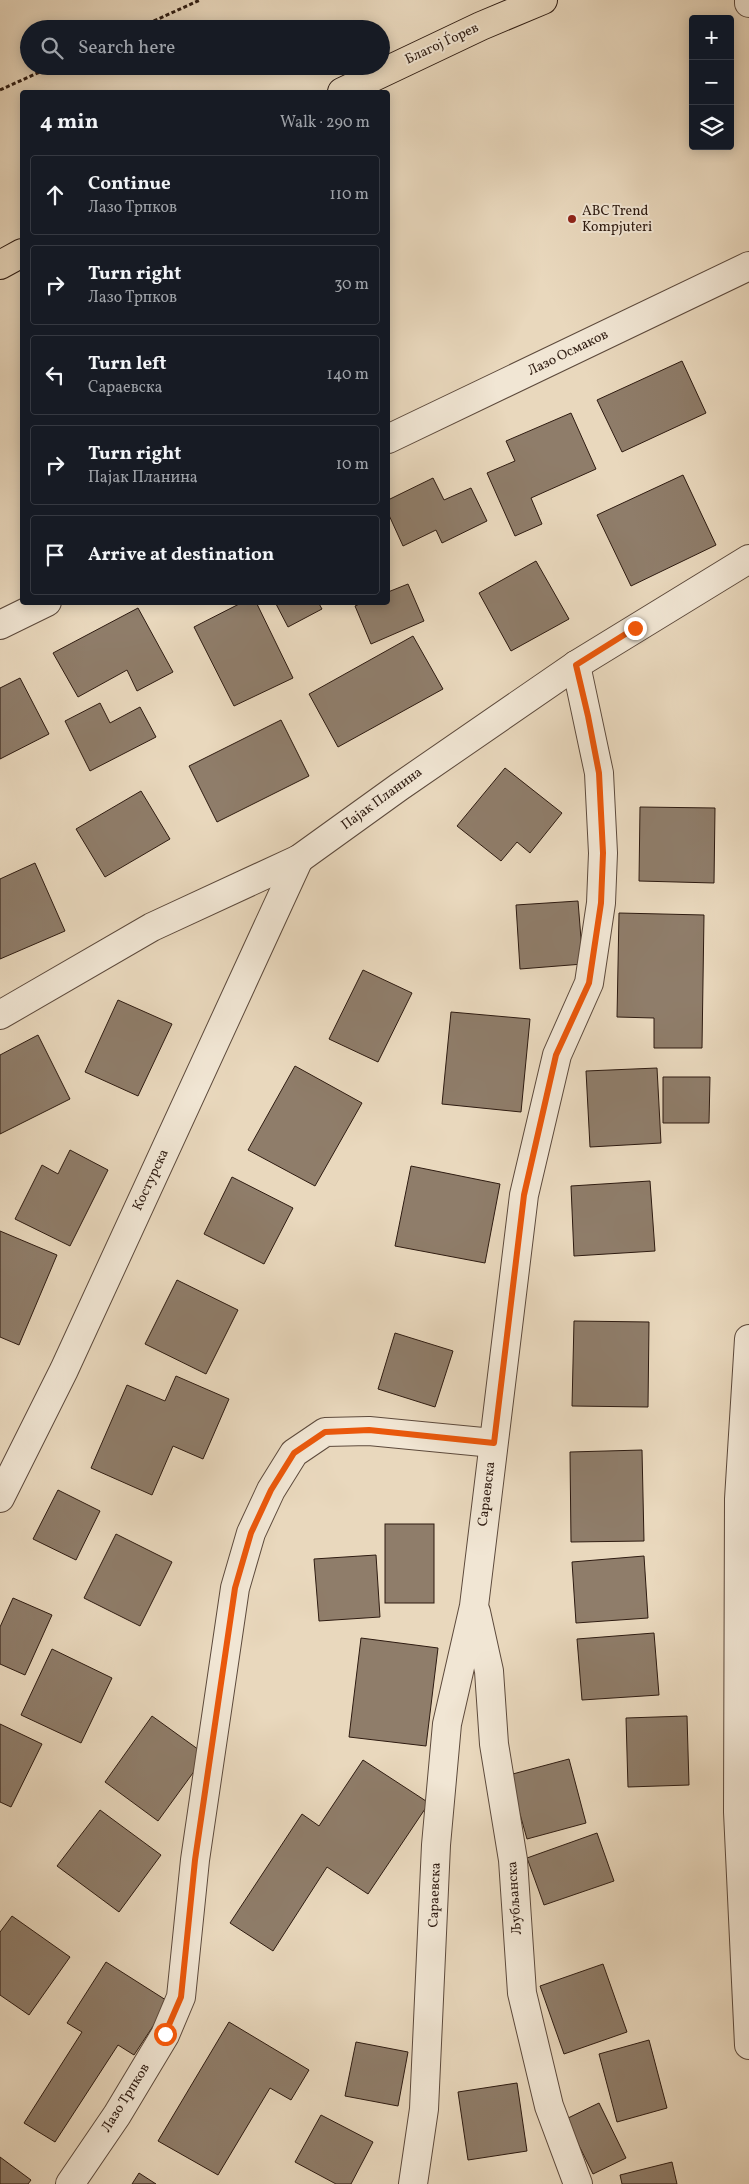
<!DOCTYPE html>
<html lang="en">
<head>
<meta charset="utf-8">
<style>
  :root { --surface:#171b24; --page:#242831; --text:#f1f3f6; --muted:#9ea1a6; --line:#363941 }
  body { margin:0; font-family:Vollkorn,serif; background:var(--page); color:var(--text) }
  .controls { position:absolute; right:15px; top:15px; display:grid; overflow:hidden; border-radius:5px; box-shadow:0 2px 12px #0003 }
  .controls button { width:45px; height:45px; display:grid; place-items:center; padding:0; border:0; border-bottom:1px solid var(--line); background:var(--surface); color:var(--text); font:25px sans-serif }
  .stop { position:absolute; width:15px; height:15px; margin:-11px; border:4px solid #ea580c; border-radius:50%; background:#fff }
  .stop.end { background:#ea580c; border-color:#fff; box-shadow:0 1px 5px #0008 }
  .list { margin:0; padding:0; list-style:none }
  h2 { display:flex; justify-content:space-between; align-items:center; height:65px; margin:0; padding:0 20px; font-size:21px }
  h2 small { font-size:16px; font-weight:400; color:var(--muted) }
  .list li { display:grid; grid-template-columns:32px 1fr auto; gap:15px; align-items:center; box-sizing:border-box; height:80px; margin:0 10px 10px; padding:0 10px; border:1px solid var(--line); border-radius:5px }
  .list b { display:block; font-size:19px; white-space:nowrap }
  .list p { margin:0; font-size:16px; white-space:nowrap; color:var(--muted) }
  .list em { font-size:16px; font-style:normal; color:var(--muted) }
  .icon { flex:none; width:28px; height:28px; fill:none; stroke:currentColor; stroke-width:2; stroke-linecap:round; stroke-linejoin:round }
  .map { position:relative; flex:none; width:749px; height:2184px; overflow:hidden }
  .search { position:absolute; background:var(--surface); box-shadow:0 2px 12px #0003; left:20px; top:20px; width:370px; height:55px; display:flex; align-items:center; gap:12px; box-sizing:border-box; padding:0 18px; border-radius:28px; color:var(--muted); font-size:19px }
  .panel { position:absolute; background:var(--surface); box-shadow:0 2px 12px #0003; left:20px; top:90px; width:370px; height:515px; border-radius:5px }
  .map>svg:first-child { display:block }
  .building { fill:#8f7d6a; stroke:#2e1b11 }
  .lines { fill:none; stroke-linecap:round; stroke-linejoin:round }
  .minor-casing { stroke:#5d4a3c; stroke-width:30 }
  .major-casing { stroke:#2e1b11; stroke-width:30 }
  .path { stroke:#2e1b11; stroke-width:3; stroke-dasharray:4 2.5; stroke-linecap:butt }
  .minor { stroke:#f1e6d4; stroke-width:28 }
  .major { stroke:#e9d8bd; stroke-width:28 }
  .route { stroke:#ea580c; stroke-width:6 }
  .poi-dot { fill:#8f2418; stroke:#f1e6d4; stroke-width:2 }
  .labels { text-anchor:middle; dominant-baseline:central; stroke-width:4; stroke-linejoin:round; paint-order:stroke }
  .street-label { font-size:14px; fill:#2e1b11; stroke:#f1e6d4 }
  .poi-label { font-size:14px; fill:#2e1b11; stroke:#f1e6d4; text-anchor:start }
</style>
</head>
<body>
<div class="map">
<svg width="749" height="2184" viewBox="0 0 749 2184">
  <rect width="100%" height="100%" fill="#e9d8bd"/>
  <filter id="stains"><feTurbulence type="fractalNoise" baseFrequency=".004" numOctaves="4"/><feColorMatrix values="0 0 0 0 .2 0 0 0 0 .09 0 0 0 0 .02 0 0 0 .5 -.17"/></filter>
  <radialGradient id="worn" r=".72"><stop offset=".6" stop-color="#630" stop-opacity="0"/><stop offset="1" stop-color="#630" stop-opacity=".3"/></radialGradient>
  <g class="building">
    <path d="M 682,361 L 706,413 L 622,452 L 597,400 Z"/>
    <path d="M 571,413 L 596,469 L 531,498 L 542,524 L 515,536 L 487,473 L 515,461 L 506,441 Z"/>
    <path d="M 683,475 L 716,545 L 631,586 L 597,515 Z"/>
    <path d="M 433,478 L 444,500 L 471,488 L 487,521 L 442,543 L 436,530 L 403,546 L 388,513 L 388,500 Z"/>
    <path d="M 536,561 L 569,619 L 511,651 L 479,593 Z"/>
    <path d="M 408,584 L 424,621 L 371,644 L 355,606 L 364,602 L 388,602 L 388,592 Z"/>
    <path d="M 243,602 L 256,602 L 293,678 L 234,706 L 194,627 Z"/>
    <path d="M 275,602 L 318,602 L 322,609 L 288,627 Z"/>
    <path d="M 138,608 L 173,672 L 137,691 L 127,670 L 78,697 L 53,653 Z"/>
    <path d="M 413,636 L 443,689 L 338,747 L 309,694 Z"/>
    <path d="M 20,678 L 49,734 L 0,759 L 0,688 Z"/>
    <path d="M 100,703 L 110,723 L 140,707 L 156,737 L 90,771 L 65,721 Z"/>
    <path d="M 281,720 L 309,776 L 217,822 L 189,766 Z"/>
    <path d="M 505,768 L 562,813 L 530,853 L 517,842 L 501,861 L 457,826 Z"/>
    <path d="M 141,791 L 170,839 L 105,877 L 76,829 Z"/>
    <path d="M 640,807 L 715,808 L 714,883 L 639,881 Z"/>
    <path d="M 35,863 L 65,931 L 0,959 L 0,879 Z"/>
    <path d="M 578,901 L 583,964 L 520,969 L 516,905 Z"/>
    <path d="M 619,913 L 704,915 L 702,1048 L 654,1048 L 654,1018 L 617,1017 Z"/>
    <path d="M 363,970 L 412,993 L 378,1062 L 329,1039 Z"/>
    <path d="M 118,1000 L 172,1024 L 138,1096 L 85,1072 Z"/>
    <path d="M 451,1012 L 530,1019 L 521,1112 L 442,1104 Z"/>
    <path d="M 38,1035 L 70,1099 L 0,1134 L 0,1055 Z"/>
    <path d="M 295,1066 L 362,1103 L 315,1186 L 248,1150 Z"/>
    <path d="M 657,1068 L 661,1143 L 590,1147 L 586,1071 Z"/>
    <path d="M 663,1077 L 710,1077 L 709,1123 L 663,1123 Z"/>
    <path d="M 70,1150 L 108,1170 L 70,1246 L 15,1219 L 42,1165 L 58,1174 Z"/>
    <path d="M 411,1166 L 500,1184 L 485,1263 L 395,1246 Z"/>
    <path d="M 232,1177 L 293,1208 L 264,1264 L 204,1234 Z"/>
    <path d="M 650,1181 L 655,1251 L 574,1256 L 571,1186 Z"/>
    <path d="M 0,1231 L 57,1255 L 19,1345 L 0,1337 Z"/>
    <path d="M 177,1280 L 238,1310 L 206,1374 L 145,1344 Z"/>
    <path d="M 574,1321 L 649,1322 L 648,1407 L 572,1406 Z"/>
    <path d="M 395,1333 L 453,1351 L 435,1407 L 378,1389 Z"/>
    <path d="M 176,1376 L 229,1399 L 203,1459 L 173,1446 L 152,1495 L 91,1468 L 127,1385 L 165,1401 Z"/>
    <path d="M 642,1450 L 644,1541 L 571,1542 L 570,1452 Z"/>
    <path d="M 58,1490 L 100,1511 L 76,1560 L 33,1539 Z"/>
    <rect x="385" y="1524" width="49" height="79"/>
    <path d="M 116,1534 L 172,1562 L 140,1626 L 84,1598 Z"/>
    <path d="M 376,1555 L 380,1617 L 319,1621 L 314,1559 Z"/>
    <path d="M 644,1556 L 648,1618 L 576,1623 L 572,1562 Z"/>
    <path d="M 13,1598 L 52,1615 L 25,1675 L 0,1664 L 0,1627 Z"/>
    <path d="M 654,1633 L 659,1695 L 582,1700 L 577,1639 Z"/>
    <path d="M 361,1638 L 438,1648 L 426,1746 L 349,1737 Z"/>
    <path d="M 52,1649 L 112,1678 L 81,1743 L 21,1715 Z"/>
    <path d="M 152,1716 L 206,1755 L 158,1821 L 105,1782 Z"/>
    <path d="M 687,1716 L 689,1785 L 628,1787 L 626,1718 Z"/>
    <path d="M 0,1724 L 42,1744 L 11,1807 L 0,1802 Z"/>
    <path d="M 569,1759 L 586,1823 L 527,1839 L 509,1775 Z"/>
    <path d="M 363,1760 L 429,1803 L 368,1894 L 327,1867 L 273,1951 L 230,1923 L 302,1814 L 319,1826 Z"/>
    <path d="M 100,1810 L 161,1855 L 119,1912 L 57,1866 Z"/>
    <path d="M 597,1833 L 614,1881 L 544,1905 L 527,1858 Z"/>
    <path d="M 12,1916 L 70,1957 L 29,2015 L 0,1995 L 0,1932 Z"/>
    <path d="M 106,1962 L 169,2002 L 134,2055 L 118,2045 L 55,2142 L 24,2123 L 82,2032 L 67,2023 Z"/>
    <path d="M 603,1964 L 627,2032 L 564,2054 L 540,1986 Z"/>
    <path d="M 229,2022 L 309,2070 L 291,2100 L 270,2088 L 218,2175 L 158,2141 Z"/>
    <path d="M 649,2040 L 667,2108 L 617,2122 L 599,2054 Z"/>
    <path d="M 356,2042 L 408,2052 L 398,2106 L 345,2096 Z"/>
    <path d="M 517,2083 L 527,2151 L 468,2160 L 458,2092 Z"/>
    <path d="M 599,2103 L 626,2158 L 593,2174 L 566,2119 Z"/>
    <path d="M 321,2115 L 373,2142 L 351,2184 L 336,2184 L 295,2162 Z"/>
    <path d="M 0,2157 L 31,2180 L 28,2184 L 0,2184 Z"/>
    <path d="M 672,2162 L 677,2184 L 622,2184 L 620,2175 Z"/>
    <path d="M 139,2173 L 156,2184 L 132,2184 Z"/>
  </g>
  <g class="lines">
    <g class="minor-casing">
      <g id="minor">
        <path d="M 749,0 L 749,3"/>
        <path d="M 388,439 L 749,266"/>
        <path d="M 0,625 L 47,602"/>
        <path d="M 0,1015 L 152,927 L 299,859 L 399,787 L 576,665 L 749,559"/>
        <path d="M 749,1339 L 739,1499 L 738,1812 L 749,2045"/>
        <path d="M 0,1498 L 64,1370 L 299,859"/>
        <path d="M 476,1612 L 489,1671 L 494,1744 L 513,1860 L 522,1993 L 549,2106 L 578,2184"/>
        <path d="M 70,2184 L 117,2115 L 165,2035 L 181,1997 L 195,1860 L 235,1588 L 251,1533 L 271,1490 L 294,1453 L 325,1432 L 369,1431 L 493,1443"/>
        <path d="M 413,2184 L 424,2109 L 436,1845 L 447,1724 L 474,1606 L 524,1195 L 557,1055 L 589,983 L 601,903 L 603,853 L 599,773 L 576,665"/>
      </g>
    </g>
    <g class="major-casing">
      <g id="major">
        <path d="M 342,92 L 481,26 L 543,0"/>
        <path d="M 0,265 L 22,253"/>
      </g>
    </g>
    <g class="path">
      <path d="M 136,29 L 200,0"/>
      <path d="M 0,90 L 53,66"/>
    </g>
    <use href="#minor" class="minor"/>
    <use href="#major" class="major"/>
  </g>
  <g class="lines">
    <path class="route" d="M 165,2034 L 181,1997 L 195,1860 L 235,1588 L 251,1533 L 271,1490 L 294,1453 L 325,1432 L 369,1430 L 494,1443 L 524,1195 L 556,1055 L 589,983 L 601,903 L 603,853 L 599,773 L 588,716 L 576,665 L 635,628"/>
  </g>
  <circle class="poi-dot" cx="572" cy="219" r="5"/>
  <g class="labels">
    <g class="street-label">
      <text transform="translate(442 44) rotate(-25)">Благој Ѓорев</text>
      <text transform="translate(568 353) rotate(-26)">Лазо Осмаков</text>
      <text transform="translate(382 799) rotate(-36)">Пајак Планина</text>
      <text transform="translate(151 1180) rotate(-65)">Костурска</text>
      <text transform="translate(487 1494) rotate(-83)">Сараевска</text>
      <text transform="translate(435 1895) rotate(-88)">Сараевска</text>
      <text transform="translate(515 1898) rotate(-94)">Љубљанска</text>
      <text transform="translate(126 2098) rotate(-58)">Лазо Трпков</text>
    </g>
    <g class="poi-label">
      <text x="582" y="211">ABC Trend<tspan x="582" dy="16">Kompjuteri</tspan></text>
    </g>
  </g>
  <rect width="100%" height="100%" filter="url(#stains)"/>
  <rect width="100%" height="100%" fill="url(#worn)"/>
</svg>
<div class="controls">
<button>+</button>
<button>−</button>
<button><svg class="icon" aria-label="layers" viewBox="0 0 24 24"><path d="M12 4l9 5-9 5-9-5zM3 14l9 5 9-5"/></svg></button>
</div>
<div class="stop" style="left:165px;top:2034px"></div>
<div class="stop end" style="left:635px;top:628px"></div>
<div class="search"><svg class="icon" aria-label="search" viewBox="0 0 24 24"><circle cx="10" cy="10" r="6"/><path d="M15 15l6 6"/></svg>Search here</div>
<section class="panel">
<h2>4 min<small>Walk · 290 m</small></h2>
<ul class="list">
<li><svg class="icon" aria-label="ahead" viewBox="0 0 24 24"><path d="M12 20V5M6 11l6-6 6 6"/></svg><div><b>Continue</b><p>Лазо Трпков</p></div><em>110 m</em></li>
<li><svg class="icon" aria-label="right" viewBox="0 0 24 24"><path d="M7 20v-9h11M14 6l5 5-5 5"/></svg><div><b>Turn right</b><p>Лазо Трпков</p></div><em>30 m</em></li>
<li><svg class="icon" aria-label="left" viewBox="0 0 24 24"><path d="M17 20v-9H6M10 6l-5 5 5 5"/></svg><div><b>Turn left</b><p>Сараевска</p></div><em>140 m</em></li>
<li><svg class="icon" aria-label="right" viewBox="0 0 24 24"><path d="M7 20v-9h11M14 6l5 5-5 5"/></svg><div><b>Turn right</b><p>Пајак Планина</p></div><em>10 m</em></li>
<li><svg class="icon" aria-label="arrive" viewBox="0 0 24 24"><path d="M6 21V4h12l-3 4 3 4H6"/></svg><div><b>Arrive at destination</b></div></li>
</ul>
</section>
</div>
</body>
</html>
